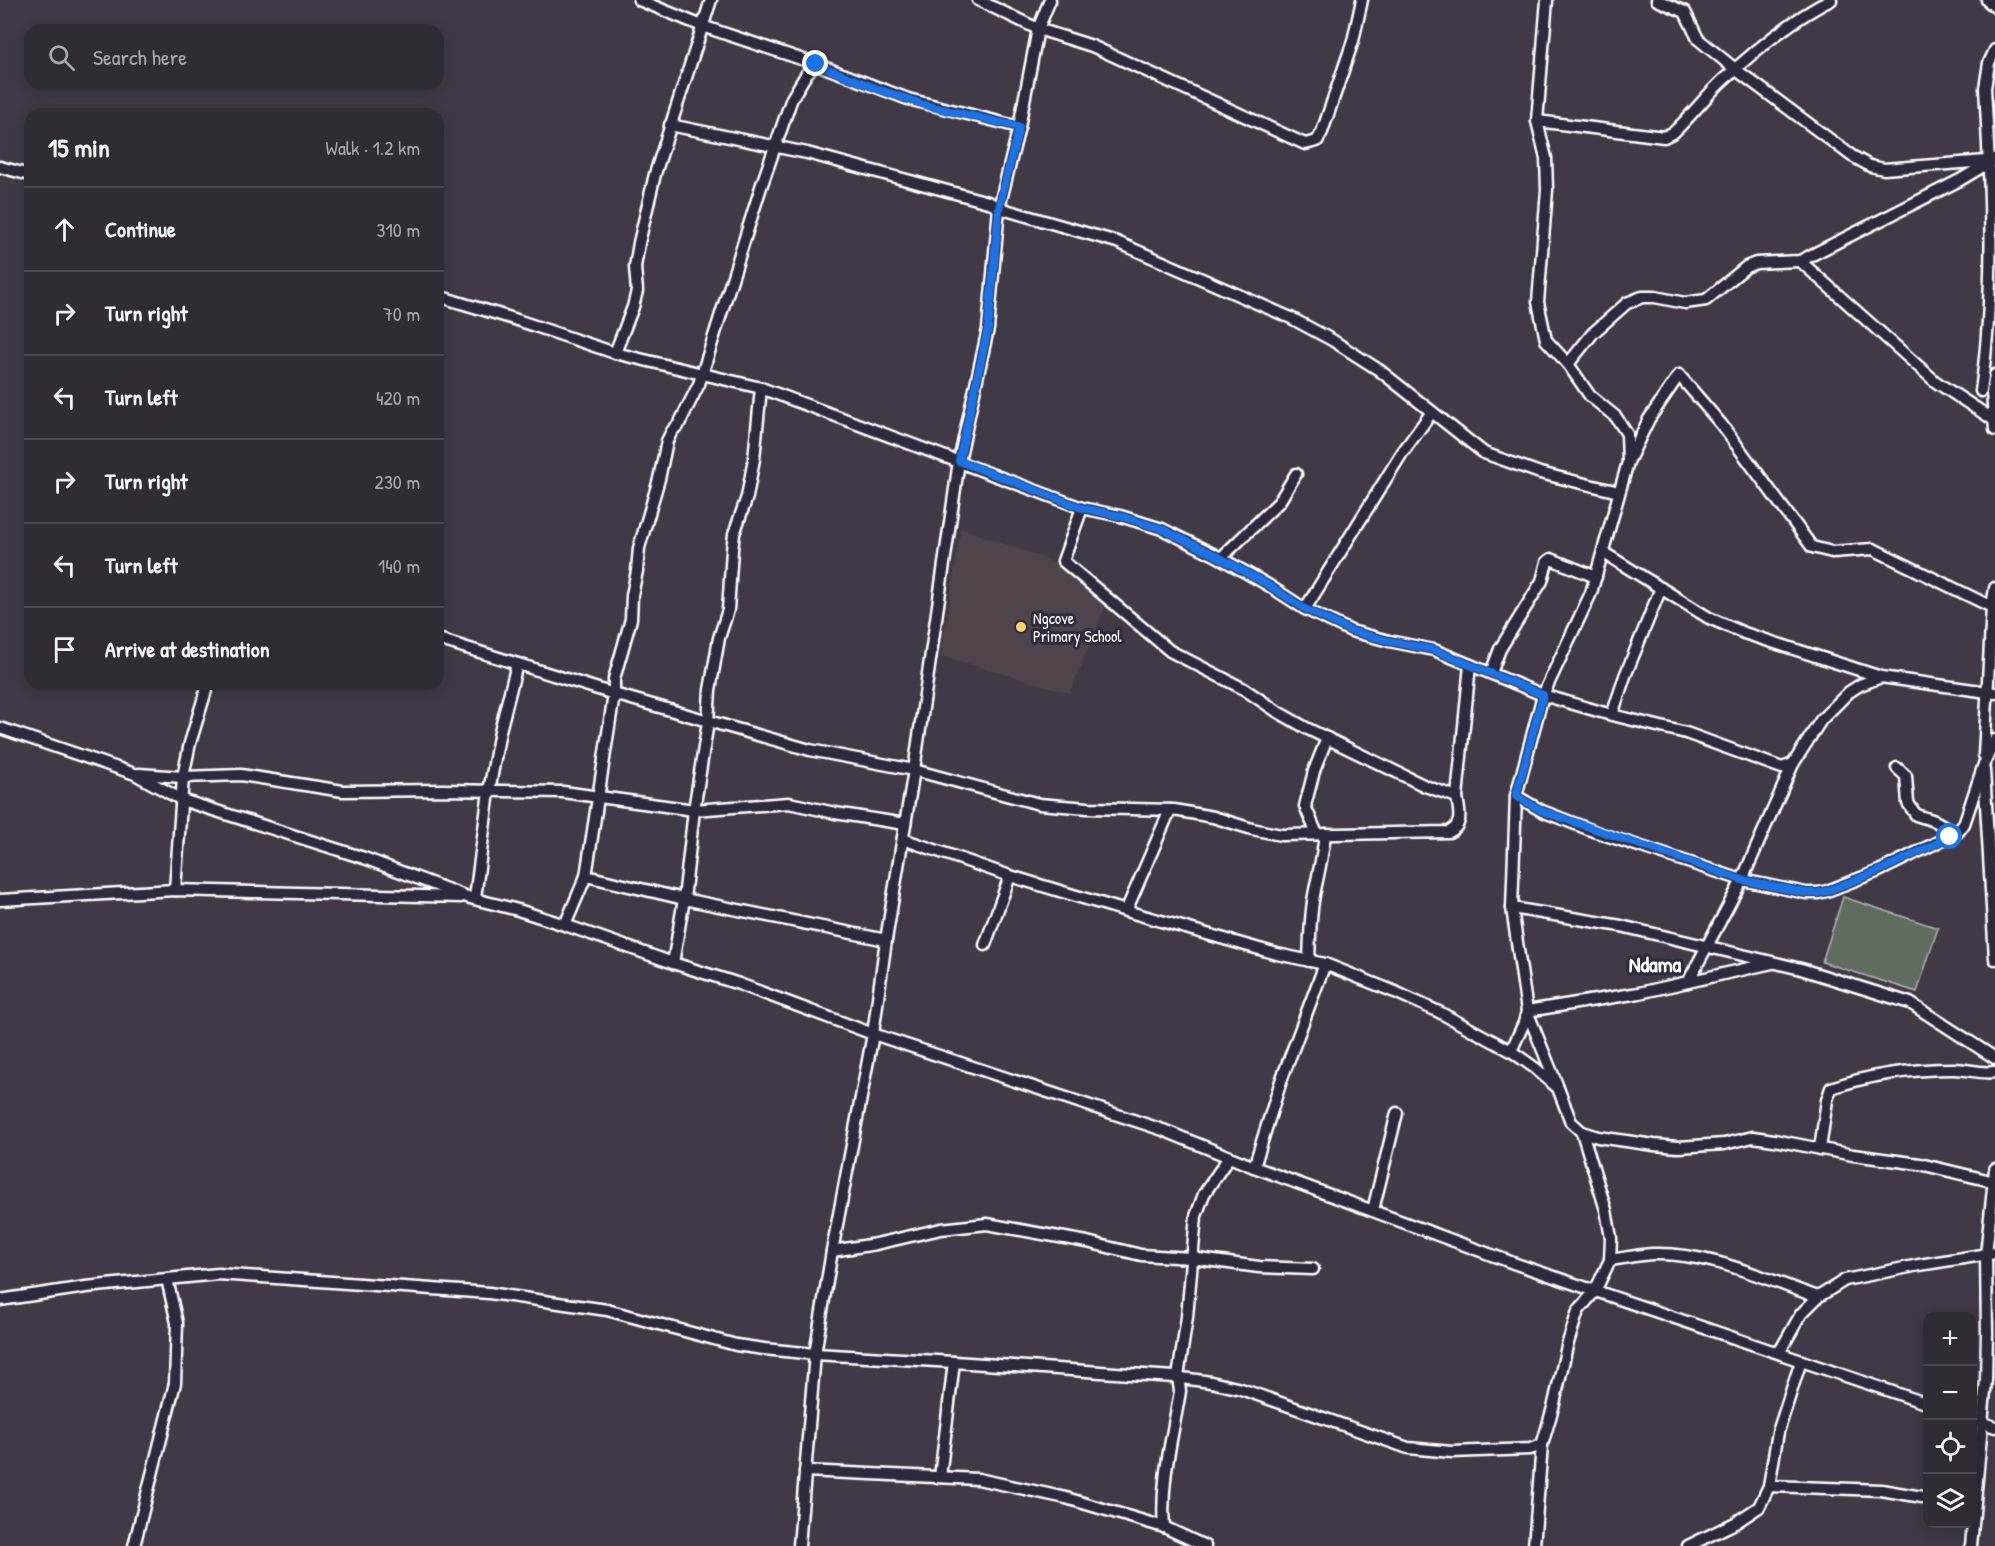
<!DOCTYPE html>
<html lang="en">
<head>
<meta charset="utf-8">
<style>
  :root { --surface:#312b34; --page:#3d3740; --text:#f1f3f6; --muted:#a8a7ac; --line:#4c474f }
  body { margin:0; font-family:"Patrick Hand",sans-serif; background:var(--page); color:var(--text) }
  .controls { position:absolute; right:18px; bottom:18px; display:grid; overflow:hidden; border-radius:12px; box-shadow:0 3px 15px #0003 }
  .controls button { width:54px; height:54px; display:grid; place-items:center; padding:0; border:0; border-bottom:2px solid var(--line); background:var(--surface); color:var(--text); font:30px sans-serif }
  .stop { position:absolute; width:18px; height:18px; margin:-14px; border:4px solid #1a73e8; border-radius:50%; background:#fff }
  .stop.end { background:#1a73e8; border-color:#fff; box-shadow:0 2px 6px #0008 }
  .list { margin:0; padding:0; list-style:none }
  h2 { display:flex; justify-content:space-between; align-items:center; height:78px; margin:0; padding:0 24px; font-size:26px }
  h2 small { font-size:20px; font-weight:400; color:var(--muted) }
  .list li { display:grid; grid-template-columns:39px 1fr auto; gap:18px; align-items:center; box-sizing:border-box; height:84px; padding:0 24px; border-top:2px solid var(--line) }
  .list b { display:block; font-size:22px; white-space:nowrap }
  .list em { font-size:20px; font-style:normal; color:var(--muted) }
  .icon { flex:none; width:33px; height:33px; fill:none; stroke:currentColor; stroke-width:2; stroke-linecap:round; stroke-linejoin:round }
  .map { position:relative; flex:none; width:1995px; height:1546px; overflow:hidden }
  .search { position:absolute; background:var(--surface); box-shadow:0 3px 15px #0003; left:24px; top:24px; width:420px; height:66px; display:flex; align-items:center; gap:15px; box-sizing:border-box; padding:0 21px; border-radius:18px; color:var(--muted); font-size:22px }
  .panel { position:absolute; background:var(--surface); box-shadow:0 3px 15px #0003; left:24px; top:108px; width:420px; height:582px; border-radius:18px }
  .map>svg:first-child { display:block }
  .built { fill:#4e444c }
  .green { fill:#606c61; stroke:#b0b6b0; stroke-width:1.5 }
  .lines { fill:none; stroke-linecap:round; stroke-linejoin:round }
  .street-casing { stroke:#fff; stroke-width:15 }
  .street { stroke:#2f2a3d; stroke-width:10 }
  .route { stroke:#1a73e8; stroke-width:8 }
  .poi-dot { fill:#ffd166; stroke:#2f2a3d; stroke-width:2 }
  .labels { text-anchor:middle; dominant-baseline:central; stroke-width:6; stroke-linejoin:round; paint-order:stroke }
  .poi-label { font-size:16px; fill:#fff; stroke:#2f2a3d; text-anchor:start }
  .district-label { font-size:22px; font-weight:bold; fill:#fff; stroke:#2f2a3d }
</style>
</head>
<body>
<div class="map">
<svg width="1995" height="1546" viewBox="0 0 1995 1546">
  <rect width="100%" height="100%" fill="#413946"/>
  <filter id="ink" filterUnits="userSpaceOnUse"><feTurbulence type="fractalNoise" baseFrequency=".0167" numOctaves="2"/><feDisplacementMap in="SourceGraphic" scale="12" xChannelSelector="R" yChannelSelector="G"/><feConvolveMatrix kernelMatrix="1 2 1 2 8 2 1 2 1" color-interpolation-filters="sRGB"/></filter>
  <g filter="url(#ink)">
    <path class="built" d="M 961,528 L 1062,565 L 1109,598 L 1070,693 L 941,656 Z"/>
    <path class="green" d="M 1843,897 L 1938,928 L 1917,992 L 1822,962 Z"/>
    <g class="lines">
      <g class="street-casing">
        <g id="street">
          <path d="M 639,0 L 702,26 L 816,64 L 908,99 L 1019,127"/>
          <path d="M 978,0 L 1038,29 L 1092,46 L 1305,144 L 1317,141 L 1322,132 L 1353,41 L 1362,0"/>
          <path d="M 1547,0 L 1537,121 L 1546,158 L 1547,190 L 1538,302 L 1546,340 L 1568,364 L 1590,396 L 1616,417 L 1627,434 L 1628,461"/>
          <path d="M 1657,0 L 1685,12 L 1698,39 L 1735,69 L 1852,156 L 1870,166 L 1884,169 L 1986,161"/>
          <path d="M 1987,0 L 1995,7"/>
          <path d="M 1537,121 L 1664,137 L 1674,132 C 1691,116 1705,97 1722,81 C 1753,52 1792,19 1831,0"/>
          <path d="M 670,125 L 807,153 L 988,202 L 999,208 L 1117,242 L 1291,318 L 1332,340 L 1379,370 L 1484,453 L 1540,473 L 1619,492"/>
          <path d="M 0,167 L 30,175"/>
          <path d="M 1800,261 L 1936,382 L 1994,420"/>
          <path d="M 438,296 L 514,319 L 615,353 L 761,388 L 1082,508 L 1120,516 L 1162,529 L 1215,555 L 1268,585 L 1305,609 L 1351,631 L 1389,641 L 1434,650 L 1543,695 L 1608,714 L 1686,733 L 1782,768 L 1793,764 L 1821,720 L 1849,692 L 1860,685 L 1881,677"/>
          <path d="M 615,353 L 633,307 L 637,291 L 635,267 L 639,243 L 655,174 L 711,0"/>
          <path d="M 1568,364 L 1593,333 L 1627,303 L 1642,297 L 1655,297 L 1685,303 L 1706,300 L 1746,267 L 1756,263 L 1800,261 L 1960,180 L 1995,159"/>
          <path d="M 1995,375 L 1992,393 L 1995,430"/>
          <path d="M 1981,391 C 1995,290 1991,189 1985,88 L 1989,63 L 1995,50"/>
          <path d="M 1082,508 L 1063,561 L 1170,651 L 1244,689 L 1278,712 L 1308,729 L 1425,786 L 1457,797"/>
          <path d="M 1604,553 L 1709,618 L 1744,633 L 1881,677 L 1995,693"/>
          <path d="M 1221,558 L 1279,502 L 1296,474"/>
          <path d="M 1305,609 L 1402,453 L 1432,412"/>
          <path d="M 438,639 L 614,694 L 810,750 L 914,770 L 1039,804 L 1088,808 L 1174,810 L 1213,817 L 1252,829 L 1281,835 L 1449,832 C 1464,825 1459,811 1457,797 L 1470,665"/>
          <path d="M 1491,673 L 1500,649 L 1542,581 L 1547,562 L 1551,559 L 1596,577"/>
          <path d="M 1612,715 L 1625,676 L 1661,588"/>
          <path d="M 0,728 L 135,774 L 182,800 L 364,858 L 470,898 L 518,910 L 565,925 L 673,963 L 739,984 L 873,1034 L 1163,1130 L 1254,1167 L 1516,1264 L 1928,1404"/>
          <path d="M 1984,755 L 1992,607 L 1995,588"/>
          <path d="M 1897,768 L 1906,776 L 1908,803 L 1916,815 L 1935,821 L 1956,833"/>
          <path d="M 1984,770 L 1995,959"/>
          <path d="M 139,774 L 183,777 L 241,775 L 343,791 L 443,790 L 563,792 L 694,810 L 789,803 L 835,813 L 905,824"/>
          <path d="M 1516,796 L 1542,811 L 1596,832 L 1742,880 L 1806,893 L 1818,893 L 1827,891 L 1879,871 L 1958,832 L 1964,824 L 1984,764 L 1995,740"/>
          <path d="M 1317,834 L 1305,806 L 1314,771 L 1327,738"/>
          <path d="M 903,839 L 1010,876 L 1126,911 L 1277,954 L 1325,964 L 1395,992 L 1439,1012 L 1511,1051 L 1535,1068 L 1558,1088 L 1571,1122 L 1582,1132 L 1598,1137 L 1654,1145 L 1678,1147 L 1724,1144 L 1753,1137 L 1774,1140 L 1853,1155 L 1920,1164 L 1995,1182"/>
          <path d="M 586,876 L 684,899 L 886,940"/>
          <path d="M 175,890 L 183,777 L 190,743 L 208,684"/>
          <path d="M 475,898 L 489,791 L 500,731 L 517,664"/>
          <path d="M 0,900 L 175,890 L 461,897"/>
          <path d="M 1512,908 L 1621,926 L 1801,969 L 1910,1003 L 1995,1058"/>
          <path d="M 1126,911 L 1170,810"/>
          <path d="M 565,925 L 586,876 L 614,694 L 614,679 L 631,619 L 632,595 L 637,571 L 639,548 L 659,479 L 667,441 L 672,431 L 679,424 L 699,384 L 761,187 L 792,98 L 807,73 L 816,64"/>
          <path d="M 985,945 L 1010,876"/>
          <path d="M 1309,961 C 1310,937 1310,913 1315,890 C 1319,871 1323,854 1325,834"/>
          <path d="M 673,963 L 684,899 L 694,810 L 708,722 L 710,690 L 719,638 L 728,610 L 732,550 L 734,534 L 747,497 L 754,459 L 761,388"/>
          <path d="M 1688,982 L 1742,880 L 1793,764"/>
          <path d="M 1511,1051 L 1524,1023 L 1527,1011 L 1512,908 L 1516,796 L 1543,695 L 1591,593 L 1628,462 L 1649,419 L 1679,375 L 1721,424 L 1812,547 L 1832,552 L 1873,549 L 1992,607"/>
          <path d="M 1557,1085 L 1527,1011 L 1639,993 L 1772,963"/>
          <path d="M 1820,1149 L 1827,1100 L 1831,1088 C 1869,1075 1913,1069 1954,1069 C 1968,1069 1979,1074 1995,1072"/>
          <path d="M 1254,1167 L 1281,1081 L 1325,964"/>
          <path d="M 1373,1210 L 1397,1113"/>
          <path d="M 832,1251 L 876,1244 L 941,1229 L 987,1224 L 1087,1242 L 1141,1255 L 1191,1258 L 1259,1267 L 1313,1269"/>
          <path d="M 1610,1260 C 1624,1258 1638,1255 1652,1254 C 1709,1252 1765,1279 1818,1297"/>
          <path d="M 0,1300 L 86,1287 L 218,1274 L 489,1293 L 607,1310 L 736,1345 L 764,1349 L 815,1354 L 954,1362"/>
          <path d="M 1779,1353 L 1801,1314 L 1818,1297 L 1845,1280 L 1919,1265 L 1995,1253"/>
          <path d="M 1972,1419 L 1995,1427"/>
          <path d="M 805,1471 L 978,1479 L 1066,1498 L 1164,1527 L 1205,1546"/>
          <path d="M 940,1477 L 954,1362 L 1174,1377 L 1211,1382 L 1241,1389 L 1408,1448 L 1452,1452 L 1530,1449 L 1542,1445"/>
          <path d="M 1769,1486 L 1881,1490 L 1928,1498"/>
          <path d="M 1164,1527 C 1160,1481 1173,1435 1180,1391 L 1178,1377 L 1187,1317 L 1196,1216 L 1204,1194 L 1229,1157"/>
          <path d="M 134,1546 L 175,1383 L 177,1323 L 167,1279"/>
          <path d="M 799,1546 L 815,1354 L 832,1251 L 873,1034 L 886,940 L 914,770 L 959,461 L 988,329 L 999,208 L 1019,127 L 1038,29 L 1050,0"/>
          <path d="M 1534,1546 L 1542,1445 L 1554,1404 L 1567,1346 L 1578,1311 L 1595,1291 L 1610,1260 L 1611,1238 L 1606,1210 L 1582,1132"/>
          <path d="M 1688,1546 L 1735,1523 L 1759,1507 L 1769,1486 L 1778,1432 L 1801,1361"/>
          <path d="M 1971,1546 L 1986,1380 L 1987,1333 L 1986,1255 L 1995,1169"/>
        </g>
      </g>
      <use href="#street" class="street"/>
    </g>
  </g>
  <g class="lines" filter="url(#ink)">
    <path class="route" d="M 816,64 L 880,90 L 928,106 L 1019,127 L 999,208 L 988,329 L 959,461 L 1082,508 L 1120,516 L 1162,529 L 1215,555 L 1268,585 L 1305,609 L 1351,631 L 1389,641 L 1434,650 L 1543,695 L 1516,796 L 1542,811 L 1742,880 L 1806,893 L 1818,893 L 1827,891 L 1879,871 L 1950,837"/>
  </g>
  <circle class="poi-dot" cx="1021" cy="627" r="6"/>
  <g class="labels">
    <g class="poi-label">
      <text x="1033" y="618">Ngcove<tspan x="1033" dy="18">Primary School</tspan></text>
    </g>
    <g class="district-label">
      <text x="1655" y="964">Ndama</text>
    </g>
  </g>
</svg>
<div class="controls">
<button>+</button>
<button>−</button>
<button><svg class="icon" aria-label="locate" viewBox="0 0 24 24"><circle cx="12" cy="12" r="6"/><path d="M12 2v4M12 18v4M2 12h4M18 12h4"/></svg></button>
<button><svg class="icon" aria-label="layers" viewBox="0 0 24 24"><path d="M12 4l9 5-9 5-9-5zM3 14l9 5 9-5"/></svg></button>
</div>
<div class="stop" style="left:1950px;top:837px"></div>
<div class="stop end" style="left:816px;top:64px"></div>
<div class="search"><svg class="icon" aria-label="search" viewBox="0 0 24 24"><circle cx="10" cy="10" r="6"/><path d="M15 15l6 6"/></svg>Search here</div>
<section class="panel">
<h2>15 min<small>Walk · 1.2 km</small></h2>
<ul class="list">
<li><svg class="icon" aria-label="ahead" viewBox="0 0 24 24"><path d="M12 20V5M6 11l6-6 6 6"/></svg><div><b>Continue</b></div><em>310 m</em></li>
<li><svg class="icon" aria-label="right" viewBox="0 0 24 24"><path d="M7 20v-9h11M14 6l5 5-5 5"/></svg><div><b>Turn right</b></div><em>70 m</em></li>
<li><svg class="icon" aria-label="left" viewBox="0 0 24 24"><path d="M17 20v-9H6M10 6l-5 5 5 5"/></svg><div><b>Turn left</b></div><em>420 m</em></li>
<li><svg class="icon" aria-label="right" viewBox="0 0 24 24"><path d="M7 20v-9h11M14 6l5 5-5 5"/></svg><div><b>Turn right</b></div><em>230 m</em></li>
<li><svg class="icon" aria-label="left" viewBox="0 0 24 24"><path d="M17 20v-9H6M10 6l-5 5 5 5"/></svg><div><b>Turn left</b></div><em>140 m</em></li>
<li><svg class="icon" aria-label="arrive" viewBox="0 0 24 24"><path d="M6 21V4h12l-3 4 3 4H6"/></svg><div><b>Arrive at destination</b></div></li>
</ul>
</section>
</div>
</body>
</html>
